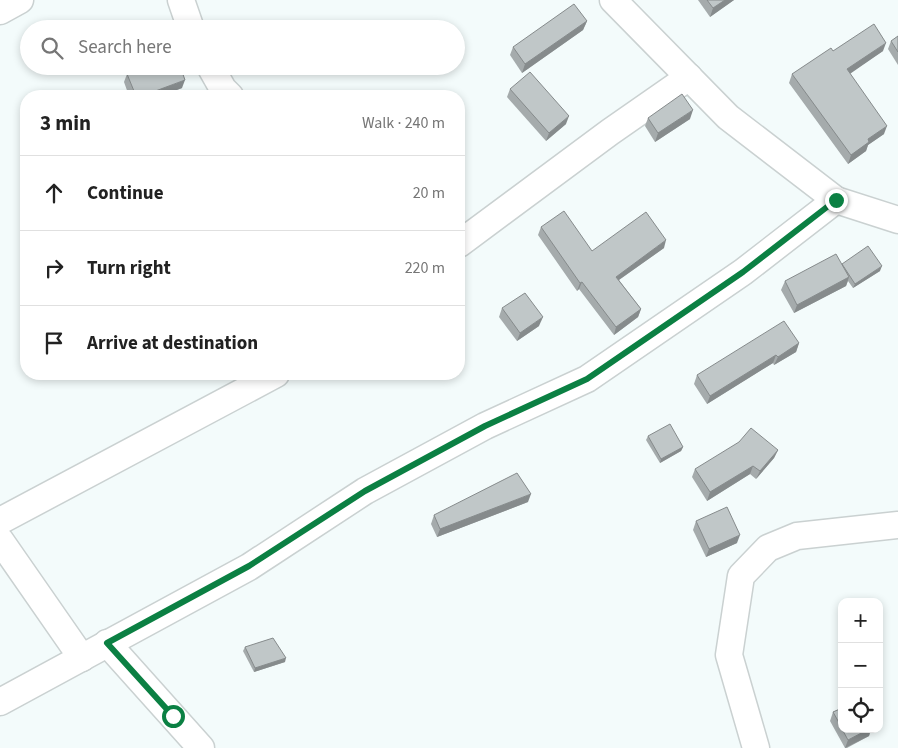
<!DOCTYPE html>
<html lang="en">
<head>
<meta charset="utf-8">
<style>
  :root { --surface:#fff; --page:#f2f2f2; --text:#222; --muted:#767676; --line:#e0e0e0 }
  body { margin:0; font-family:"Source Sans 3",sans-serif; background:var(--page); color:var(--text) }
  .controls { position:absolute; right:15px; bottom:15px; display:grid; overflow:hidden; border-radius:10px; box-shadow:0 2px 8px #0003 }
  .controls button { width:45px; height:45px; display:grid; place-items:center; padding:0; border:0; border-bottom:1px solid var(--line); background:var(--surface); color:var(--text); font:25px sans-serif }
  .stop { position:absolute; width:15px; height:15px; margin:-11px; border:4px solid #0b8043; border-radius:50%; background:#fff }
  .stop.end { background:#0b8043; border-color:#fff; box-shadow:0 1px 5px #0008 }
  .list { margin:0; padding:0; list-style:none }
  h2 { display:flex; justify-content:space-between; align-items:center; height:65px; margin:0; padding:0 20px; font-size:21px }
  h2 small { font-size:16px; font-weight:400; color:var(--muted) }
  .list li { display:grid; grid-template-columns:32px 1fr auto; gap:15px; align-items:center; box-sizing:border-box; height:75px; padding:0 20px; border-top:1px solid var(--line) }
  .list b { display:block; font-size:19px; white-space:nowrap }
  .list em { font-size:16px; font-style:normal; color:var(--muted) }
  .icon { flex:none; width:28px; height:28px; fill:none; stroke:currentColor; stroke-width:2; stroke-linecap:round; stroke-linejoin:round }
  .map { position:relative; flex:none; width:898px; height:748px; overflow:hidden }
  .search { position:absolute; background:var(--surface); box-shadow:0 2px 8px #0003; left:20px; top:20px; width:445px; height:55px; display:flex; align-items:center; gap:12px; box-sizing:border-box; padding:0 18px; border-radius:28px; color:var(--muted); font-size:19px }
  .panel { position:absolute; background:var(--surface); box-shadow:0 2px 8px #0003; left:20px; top:90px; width:445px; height:290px; border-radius:20px }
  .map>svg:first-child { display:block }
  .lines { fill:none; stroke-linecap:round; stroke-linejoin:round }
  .minor-casing { stroke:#cad1d1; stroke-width:29 }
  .minor { stroke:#fff; stroke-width:26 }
  .wall { fill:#a5abac }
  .shaded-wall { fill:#868b8c }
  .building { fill:#c0c7c8; stroke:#868b8c }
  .route { stroke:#0b8043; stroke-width:6 }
</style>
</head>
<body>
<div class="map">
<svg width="898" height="748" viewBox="0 0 898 748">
  <rect width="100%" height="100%" fill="#f3fbfb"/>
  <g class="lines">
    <g class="minor-casing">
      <g id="minor">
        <path d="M 181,0 L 191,29"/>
        <path d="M 613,0 L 728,117 L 836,200 L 898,220"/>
        <path d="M 0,11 L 20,0"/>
        <path d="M 210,66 L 223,89 L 230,96"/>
        <path d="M 459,244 L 610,132 L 689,77"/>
        <path d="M 0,521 L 276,374"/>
        <path d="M 0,540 L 82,658"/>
        <path d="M 107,643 L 201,748"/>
        <path d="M 0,702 L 249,567 L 365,491 L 485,426 L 587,379 L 743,272 L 836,200"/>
        <path d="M 756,748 L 729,655 L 741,576 L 768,548 L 797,536 L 898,525"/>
      </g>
    </g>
    <use href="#minor" class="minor"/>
  </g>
  <g class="wall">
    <path d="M 698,0 L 734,0 L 710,17 Z"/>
    <path d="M 587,21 L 583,30 L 522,73 L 510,55 L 513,47 Z"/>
    <path d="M 898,36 L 898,65 L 888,49 L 891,41 Z"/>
    <path d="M 833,51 L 883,51 L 850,73 L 884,134 L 868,145 L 866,151 L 848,164 L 789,83 L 792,74 Z"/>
    <path d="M 127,74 L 182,88 L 161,96 L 129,96 L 124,82 Z"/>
    <path d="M 510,89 L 566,124 L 546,141 L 507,97 Z"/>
    <path d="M 648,118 L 690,119 L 655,142 L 645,126 Z"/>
    <path d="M 541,227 L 592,251 L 664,248 L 619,280 L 641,309 L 638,317 L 614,335 L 579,289 L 577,291 L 538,235 Z"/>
    <path d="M 842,264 L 880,271 L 853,288 L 848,281 L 846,286 L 794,313 L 781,290 L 785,281 Z"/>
    <path d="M 502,308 L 539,326 L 517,341 L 499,317 Z"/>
    <path d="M 799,343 L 796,352 L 774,365 L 773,363 L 707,404 L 694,384 L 697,375 Z"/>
    <path d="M 648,436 L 683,447 L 681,451 L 660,463 L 646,440 Z"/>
    <path d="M 778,450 L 774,458 L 756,479 L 750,474 L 707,501 L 692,477 L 695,469 Z"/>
    <path d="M 528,502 L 437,537 L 431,524 L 434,515 Z"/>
    <path d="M 696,521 L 737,543 L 706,557 L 693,530 Z"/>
    <path d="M 245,647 L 285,662 L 254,672 L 243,651 Z"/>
    <path d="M 842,708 L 842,729 L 871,729 L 869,736 L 847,748 L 845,748 L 830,721 L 833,712 Z"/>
  </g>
  <g class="shaded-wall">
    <path d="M 725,0 L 734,0 L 710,17 L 713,8 Z"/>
    <path d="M 587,21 L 583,30 L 522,73 L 525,64 Z"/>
    <path d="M 886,43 L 883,51 L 844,78 L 847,69 Z"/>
    <path d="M 185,80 L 182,88 L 161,96 L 142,96 Z"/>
    <path d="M 693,110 L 690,119 L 655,142 L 658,133 Z"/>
    <path d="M 569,116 L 566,124 L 546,141 L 549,133 Z"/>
    <path d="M 887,126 L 884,134 L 868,145 L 866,151 L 848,164 L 851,155 L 868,139 Z"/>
    <path d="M 666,240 L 664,248 L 613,284 L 616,277 Z"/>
    <path d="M 882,266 L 880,271 L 853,288 L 855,284 Z"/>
    <path d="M 849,277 L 846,286 L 794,313 L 797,305 Z"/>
    <path d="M 582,282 L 579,289 L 577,291 L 580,283 Z"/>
    <path d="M 641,309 L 638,317 L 614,335 L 616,327 Z"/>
    <path d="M 543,317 L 539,326 L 517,341 L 520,333 Z"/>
    <path d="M 799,343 L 796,352 L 774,365 L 778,357 Z"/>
    <path d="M 776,355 L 773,363 L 707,404 L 710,396 Z"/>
    <path d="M 683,447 L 681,451 L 660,463 L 661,459 Z"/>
    <path d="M 778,450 L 774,458 L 756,479 L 760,471 Z"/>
    <path d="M 753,466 L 750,474 L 707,501 L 710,492 Z"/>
    <path d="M 531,494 L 528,502 L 437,537 L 440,529 Z"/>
    <path d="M 740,535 L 737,543 L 706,557 L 709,549 Z"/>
    <path d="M 286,658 L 285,662 L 254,672 L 255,668 Z"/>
    <path d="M 869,729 L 871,729 L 869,736 L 845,748 L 848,740 Z"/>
  </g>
  <g class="building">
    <path d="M 707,0 L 725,0 L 713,8 Z"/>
    <path d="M 574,4 L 587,21 L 525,64 L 513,47 Z"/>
    <path d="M 874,24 L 886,43 L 847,69 L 887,126 L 868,139 L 869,142 L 851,155 L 792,74 L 831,48 L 833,51 Z"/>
    <path d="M 898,36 L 898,52 L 891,41 Z"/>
    <path d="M 146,66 L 180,66 L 185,80 L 142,96 L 136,96 L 127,74 Z"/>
    <path d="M 530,72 L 569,116 L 549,133 L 510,89 Z"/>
    <path d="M 682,94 L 693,110 L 658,133 L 648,118 Z"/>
    <path d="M 564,211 L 592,251 L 646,212 L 666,240 L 616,277 L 641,309 L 616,327 L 582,282 L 580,283 L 541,227 Z"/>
    <path d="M 868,246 L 882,266 L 855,284 L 842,264 Z"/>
    <path d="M 836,254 L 849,277 L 797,305 L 785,281 Z"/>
    <path d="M 525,293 L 543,317 L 520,333 L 502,308 Z"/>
    <path d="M 784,321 L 799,343 L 778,357 L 776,355 L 710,396 L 697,375 Z"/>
    <path d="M 670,424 L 683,447 L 661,459 L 648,436 Z"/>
    <path d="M 751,428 L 778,450 L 760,471 L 753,466 L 710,492 L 695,469 L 739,442 Z"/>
    <path d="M 517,473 L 531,494 L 440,529 L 434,515 Z"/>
    <path d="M 727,507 L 740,535 L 709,549 L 696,521 Z"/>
    <path d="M 273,638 L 286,658 L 255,668 L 245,647 Z"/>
    <path d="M 842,708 L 842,728 L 833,712 Z"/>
    <path d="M 842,729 L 869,729 L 848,740 Z"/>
  </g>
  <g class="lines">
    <path class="route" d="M 173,716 L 107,643 L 249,566 L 365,491 L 485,426 L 587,379 L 743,272 L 836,200"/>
  </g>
</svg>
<div class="controls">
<button>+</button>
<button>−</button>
<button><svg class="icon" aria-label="locate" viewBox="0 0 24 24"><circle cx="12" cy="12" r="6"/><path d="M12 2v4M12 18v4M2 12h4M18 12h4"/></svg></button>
</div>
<div class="stop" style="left:173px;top:716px"></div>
<div class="stop end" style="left:836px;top:200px"></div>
<div class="search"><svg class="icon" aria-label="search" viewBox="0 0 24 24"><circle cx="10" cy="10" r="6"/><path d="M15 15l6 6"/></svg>Search here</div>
<section class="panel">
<h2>3 min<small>Walk · 240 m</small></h2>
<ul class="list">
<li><svg class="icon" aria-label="ahead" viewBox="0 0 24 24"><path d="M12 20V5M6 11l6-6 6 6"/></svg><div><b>Continue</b></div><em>20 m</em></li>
<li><svg class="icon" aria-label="right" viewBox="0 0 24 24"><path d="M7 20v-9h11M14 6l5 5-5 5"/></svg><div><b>Turn right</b></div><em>220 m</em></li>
<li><svg class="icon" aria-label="arrive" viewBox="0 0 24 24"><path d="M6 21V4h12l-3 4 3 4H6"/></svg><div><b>Arrive at destination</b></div></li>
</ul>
</section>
</div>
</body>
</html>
